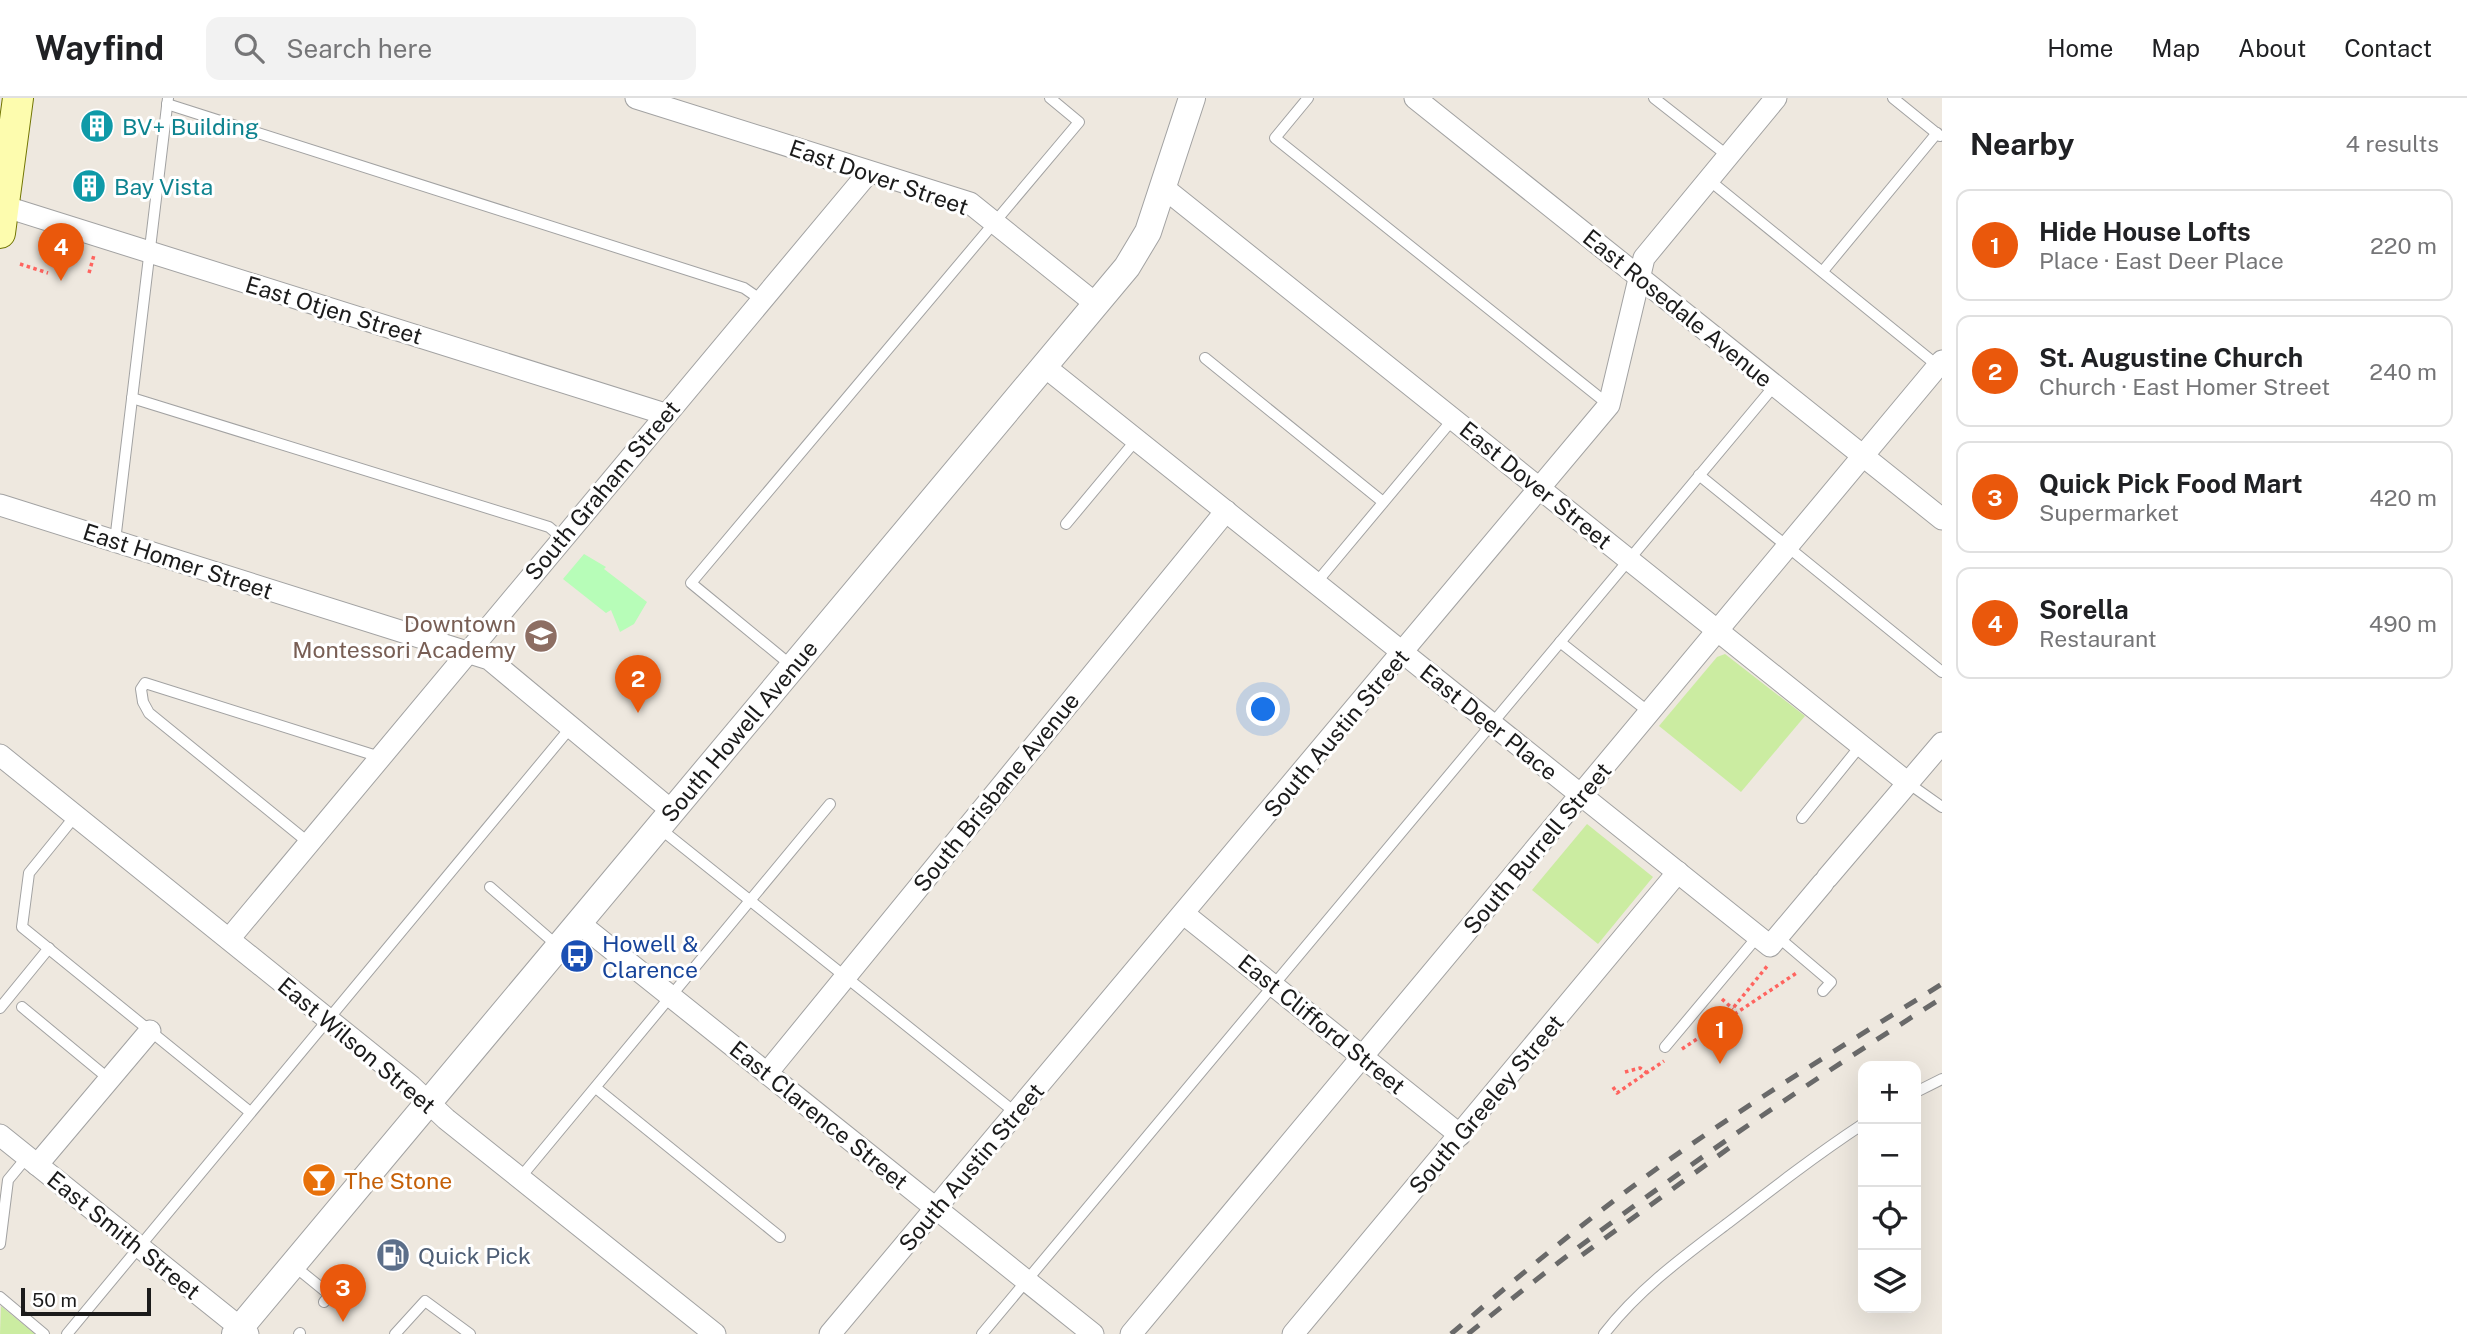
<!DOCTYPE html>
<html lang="en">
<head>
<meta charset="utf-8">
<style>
  :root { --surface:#fff; --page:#f2f2f2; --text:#202124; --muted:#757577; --line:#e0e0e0; --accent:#ea580c }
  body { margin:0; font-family:"Public Sans",sans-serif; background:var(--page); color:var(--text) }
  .controls { position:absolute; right:21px; bottom:21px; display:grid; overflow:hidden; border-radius:14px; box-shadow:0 7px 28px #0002 }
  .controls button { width:63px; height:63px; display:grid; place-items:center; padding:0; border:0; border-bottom:2px solid var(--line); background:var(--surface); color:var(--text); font:35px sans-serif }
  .scale { position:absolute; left:21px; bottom:18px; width:130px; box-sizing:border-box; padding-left:7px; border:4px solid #1b1b1b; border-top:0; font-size:19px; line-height:24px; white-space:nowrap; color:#1b1b1b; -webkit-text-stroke:5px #fff; paint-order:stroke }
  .you { position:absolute; left:1264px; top:612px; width:24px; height:24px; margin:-18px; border:5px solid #fff; border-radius:50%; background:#1a73e8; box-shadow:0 0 0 10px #1a73e833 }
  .badge { display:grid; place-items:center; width:46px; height:46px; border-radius:50%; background:var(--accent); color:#fff; font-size:23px; font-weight:700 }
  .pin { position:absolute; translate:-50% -58px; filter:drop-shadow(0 2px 4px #0008) }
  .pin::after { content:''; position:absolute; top:37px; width:24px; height:21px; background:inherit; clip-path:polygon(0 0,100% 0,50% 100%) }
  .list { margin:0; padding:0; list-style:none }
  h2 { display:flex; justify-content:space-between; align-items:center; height:91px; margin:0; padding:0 28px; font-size:30px }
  h2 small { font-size:23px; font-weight:400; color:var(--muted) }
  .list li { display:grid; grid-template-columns:46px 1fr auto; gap:21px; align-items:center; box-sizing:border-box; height:112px; margin:0 14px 14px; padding:0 14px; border:2px solid var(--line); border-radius:14px }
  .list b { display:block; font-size:26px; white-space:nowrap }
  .list p { margin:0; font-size:23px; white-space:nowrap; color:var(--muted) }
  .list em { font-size:23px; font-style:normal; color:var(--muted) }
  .icon { flex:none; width:38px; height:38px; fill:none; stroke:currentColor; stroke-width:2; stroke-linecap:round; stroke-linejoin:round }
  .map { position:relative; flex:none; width:1942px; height:1236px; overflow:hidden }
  header { display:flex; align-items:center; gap:42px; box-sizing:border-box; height:98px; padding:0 35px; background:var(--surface); border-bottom:2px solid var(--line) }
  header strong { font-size:33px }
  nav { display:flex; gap:38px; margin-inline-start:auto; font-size:24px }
  .search { width:490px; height:63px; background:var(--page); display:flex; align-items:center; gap:18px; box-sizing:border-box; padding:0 24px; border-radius:14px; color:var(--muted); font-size:26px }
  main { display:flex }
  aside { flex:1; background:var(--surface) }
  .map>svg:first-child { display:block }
  .grass { fill:#cbeca1 }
  .park { fill:#b7fdb8 }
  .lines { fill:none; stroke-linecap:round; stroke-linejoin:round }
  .service-casing { stroke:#a2a2a2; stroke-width:12 }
  .minor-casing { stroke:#a2a2a2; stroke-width:23 }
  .tertiary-casing { stroke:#a2a2a2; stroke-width:28 }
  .secondary-casing { stroke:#707400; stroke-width:32 }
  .path { stroke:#ff645f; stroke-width:3.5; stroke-dasharray:3.5 3.5; stroke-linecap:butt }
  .service { stroke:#fff; stroke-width:10 }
  .minor { stroke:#fff; stroke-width:21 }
  .tertiary { stroke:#fff; stroke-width:26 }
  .secondary { stroke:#fdfcae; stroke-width:30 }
  .rail { stroke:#696969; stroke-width:5; stroke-dasharray:14 14; stroke-linecap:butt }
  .labels { text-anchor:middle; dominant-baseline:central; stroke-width:6; stroke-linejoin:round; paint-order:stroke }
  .culture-label { font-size:23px; fill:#0d838f; stroke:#fff; text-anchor:start }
  .street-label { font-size:23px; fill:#1b1b1b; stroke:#fff }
  .education-label { font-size:23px; fill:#785e54; stroke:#fff; text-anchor:end }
  .transit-label { font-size:23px; fill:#164399; stroke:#fff; text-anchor:start }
  .food-label { font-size:23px; fill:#c56008; stroke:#fff; text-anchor:start }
  .service-label { font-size:23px; fill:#4e5e75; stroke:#fff; text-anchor:start }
</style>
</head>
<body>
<header>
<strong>Wayfind</strong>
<div class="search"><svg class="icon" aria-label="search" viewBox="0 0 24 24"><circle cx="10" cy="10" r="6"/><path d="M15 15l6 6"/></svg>Search here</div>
<nav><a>Home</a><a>Map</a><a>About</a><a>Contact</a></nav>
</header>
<main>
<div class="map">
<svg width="1942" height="1236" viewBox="0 0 1942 1236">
  <rect width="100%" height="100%" fill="#eee8df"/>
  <g class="grass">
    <path d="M 1725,556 L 1805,618 L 1741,694 L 1659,628 L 1717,559 Z"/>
    <path d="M 1587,726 L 1653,779 L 1598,846 L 1532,792 Z"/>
    <path d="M 1,1208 L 35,1236 L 0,1236 Z"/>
  </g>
  <path class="park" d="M 584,456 L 606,469 L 604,471 L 647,504 L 634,526 L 620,534 L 611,512 L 606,515 L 563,481 Z"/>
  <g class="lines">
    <g class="service-casing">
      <g id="service">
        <path d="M 1308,0 L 1275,40 L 1609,307"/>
        <path d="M 1654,0 L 1728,58"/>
        <path d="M 1893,0 L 1940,38"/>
        <path d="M 167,6 L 744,190 L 760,201"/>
        <path d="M 1709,82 L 1938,268"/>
        <path d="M 1823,173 L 1937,35"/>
        <path d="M 1205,260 L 1383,404"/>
        <path d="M 132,300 L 549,429 L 562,440"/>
        <path d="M 1699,377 L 1942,574"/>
        <path d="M 1066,426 L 1136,342"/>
        <path d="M 115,443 L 168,0"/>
        <path d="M 1316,485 L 1453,321"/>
        <path d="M 1560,544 L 1650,615"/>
        <path d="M 792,568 L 691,485 L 1079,24 L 1050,0"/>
        <path d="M 1908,685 L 1942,709"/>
        <path d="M 76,717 L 29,775 L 22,829 L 250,1014"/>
        <path d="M 1802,720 L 1861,647"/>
        <path d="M 658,729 L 1016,1015"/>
        <path d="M 309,745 L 149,615 L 143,604 L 141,591 L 145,585 L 380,659"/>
        <path d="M 490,789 L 559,849"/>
        <path d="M 1778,839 L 1831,884 L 1823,893"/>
        <path d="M 22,909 L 109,981"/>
        <path d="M 0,910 L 49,850"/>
        <path d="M 1665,949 L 1758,838"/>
        <path d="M 596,990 L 780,1139"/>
        <path d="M 1916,994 L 1942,981"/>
        <path d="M 520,1080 L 830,706"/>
        <path d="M 0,1146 L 8,1082 L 27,1059"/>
        <path d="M 293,1167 L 330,1197 L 324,1204"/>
        <path d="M 0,1199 L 44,1236"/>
        <path d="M 67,1236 L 571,629"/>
        <path d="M 299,1236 L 300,1235"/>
        <path d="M 395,1236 L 425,1203 L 470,1236"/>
        <path d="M 982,1236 L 1775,287"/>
        <path d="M 1604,1236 C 1639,1191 1683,1159 1728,1125 C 1772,1091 1816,1057 1863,1026"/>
      </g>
    </g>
    <g class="minor-casing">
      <g id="minor">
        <path d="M 636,0 L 970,105 L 1096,206"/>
        <path d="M 1415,0 L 1942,421"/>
        <path d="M 1164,90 L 1908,685"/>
        <path d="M 3,108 L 665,316"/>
        <path d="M 1044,268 L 1770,848 L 1823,785"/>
        <path d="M 0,407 L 489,561 L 672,713"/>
        <path d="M 0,657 L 411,988 L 446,1021 L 715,1236"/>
        <path d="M 1827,780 L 1942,645"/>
        <path d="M 1184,816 L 1460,1037"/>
        <path d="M 579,825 L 1093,1236"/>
        <path d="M 229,841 L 869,74"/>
        <path d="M 767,975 L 1226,413"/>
        <path d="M 0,1037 L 248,1236"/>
        <path d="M 37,1067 L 150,933"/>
        <path d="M 830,1236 L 1609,307 L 1644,160 L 1776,0"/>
        <path d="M 1131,1236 L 1942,263"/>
        <path d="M 1293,1236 L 1678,774"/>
      </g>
    </g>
    <g class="tertiary-casing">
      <path id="tertiary" d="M 235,1236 L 1127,169 L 1148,134 L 1192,0"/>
    </g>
    <g class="secondary-casing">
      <path id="secondary" d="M 0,135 L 18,0"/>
    </g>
    <g class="path">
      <path d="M 20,166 L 48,175"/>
      <path d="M 89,175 L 94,157"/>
      <path d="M 1722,901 L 1733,911"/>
      <path d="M 1725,920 L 1768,867"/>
      <path d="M 1682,951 L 1798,874"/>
      <path d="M 1625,974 L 1640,970 L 1647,975"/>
      <path d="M 1613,989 L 1617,995 L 1664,963"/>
    </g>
    <use href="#service" class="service"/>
    <use href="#minor" class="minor"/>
    <use href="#tertiary" class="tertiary"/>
    <use href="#secondary" class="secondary"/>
    <g class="rail">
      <path d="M 1582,1157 L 1729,1050"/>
      <path d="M 1451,1236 C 1521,1176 1591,1118 1666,1064 C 1755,1001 1849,944 1942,886"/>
      <path d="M 1468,1236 C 1619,1113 1777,1004 1942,900"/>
    </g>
  </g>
  <defs>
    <g id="building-disc" transform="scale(1.75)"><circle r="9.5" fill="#0f9aa8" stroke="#fff"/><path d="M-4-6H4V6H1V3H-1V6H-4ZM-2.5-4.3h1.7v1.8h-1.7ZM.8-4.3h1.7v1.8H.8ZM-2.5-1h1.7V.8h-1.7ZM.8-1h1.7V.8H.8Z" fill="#fff"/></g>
    <g id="school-disc" transform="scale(1.75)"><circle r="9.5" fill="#8d6e63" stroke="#fff"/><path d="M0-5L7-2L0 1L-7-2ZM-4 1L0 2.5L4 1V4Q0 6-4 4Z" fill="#fff"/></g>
    <g id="bus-disc" transform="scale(1.75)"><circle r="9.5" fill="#1a4fb4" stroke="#fff"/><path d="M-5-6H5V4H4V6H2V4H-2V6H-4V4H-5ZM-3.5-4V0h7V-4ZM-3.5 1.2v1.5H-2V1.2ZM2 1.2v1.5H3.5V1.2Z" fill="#fff"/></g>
    <g id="bar-disc" transform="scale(1.75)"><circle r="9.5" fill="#e8710a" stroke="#fff"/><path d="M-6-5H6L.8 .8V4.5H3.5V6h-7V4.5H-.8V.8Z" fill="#fff"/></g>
    <g id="fuel-disc" transform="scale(1.75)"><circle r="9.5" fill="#5c6f8a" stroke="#fff"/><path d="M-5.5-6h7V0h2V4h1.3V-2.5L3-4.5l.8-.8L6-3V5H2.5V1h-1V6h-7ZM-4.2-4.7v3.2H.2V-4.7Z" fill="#fff"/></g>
  </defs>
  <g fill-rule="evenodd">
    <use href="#building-disc" x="97" y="28"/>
    <use href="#building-disc" x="89" y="88"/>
    <use href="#school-disc" x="541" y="538"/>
    <use href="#bus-disc" x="577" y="858"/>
    <use href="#bar-disc" x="319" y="1082"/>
    <use href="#fuel-disc" x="393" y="1157"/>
  </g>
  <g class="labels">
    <g class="culture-label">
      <text x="122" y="28">BV+ Building</text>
      <text x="114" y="88">Bay Vista</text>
    </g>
    <g class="street-label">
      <text transform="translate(879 79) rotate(19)">East Dover Street</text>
      <text transform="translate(1678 210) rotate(39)">East Rosedale Avenue</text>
      <text transform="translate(334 212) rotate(17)">East Otjen Street</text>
      <text transform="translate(1536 387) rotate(39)">East Dover Street</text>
      <text transform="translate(602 392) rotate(-50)">South Graham Street</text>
      <text transform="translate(178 463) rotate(18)">East Homer Street</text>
      <text transform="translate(1489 624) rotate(39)">East Deer Place</text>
      <text transform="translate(739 633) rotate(-50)">South Howell Avenue</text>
      <text transform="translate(1336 635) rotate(-50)">South Austin Street</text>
      <text transform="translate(996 694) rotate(-51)">South Brisbane Avenue</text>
      <text transform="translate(1537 750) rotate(-50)">South Burrell Street</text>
      <text transform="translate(1322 926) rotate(39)">East Clifford Street</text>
      <text transform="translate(357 947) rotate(40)">East Wilson Street</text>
      <text transform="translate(1486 1006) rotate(-50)">South Greeley Street</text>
      <text transform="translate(819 1017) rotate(39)">East Clarence Street</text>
      <text transform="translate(971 1069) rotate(-50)">South Austin Street</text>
      <text transform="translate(124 1137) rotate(39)">East Smith Street</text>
    </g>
    <g class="education-label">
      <text x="516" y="525">Downtown<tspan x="516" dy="26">Montessori Academy</tspan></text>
    </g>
    <g class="transit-label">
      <text x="602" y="845">Howell &amp;<tspan x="602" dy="26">Clarence</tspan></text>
    </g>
    <g class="food-label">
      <text x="344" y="1082">The Stone</text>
    </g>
    <g class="service-label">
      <text x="418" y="1157">Quick Pick</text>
    </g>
  </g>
</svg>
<div class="controls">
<button>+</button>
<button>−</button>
<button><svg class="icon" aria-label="locate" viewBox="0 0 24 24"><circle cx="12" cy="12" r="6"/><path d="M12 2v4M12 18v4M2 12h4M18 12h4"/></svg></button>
<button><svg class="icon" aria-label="layers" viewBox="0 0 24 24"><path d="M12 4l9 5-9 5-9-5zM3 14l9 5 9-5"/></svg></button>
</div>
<div class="scale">50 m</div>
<div class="you"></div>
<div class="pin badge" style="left:1720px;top:966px">1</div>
<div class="pin badge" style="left:638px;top:615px">2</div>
<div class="pin badge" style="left:343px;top:1224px">3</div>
<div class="pin badge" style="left:61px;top:183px">4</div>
</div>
<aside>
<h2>Nearby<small>4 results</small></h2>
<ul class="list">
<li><span class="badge">1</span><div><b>Hide House Lofts</b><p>Place · East Deer Place</p></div><em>220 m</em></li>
<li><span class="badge">2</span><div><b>St. Augustine Church</b><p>Church · East Homer Street</p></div><em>240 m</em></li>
<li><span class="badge">3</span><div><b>Quick Pick Food Mart</b><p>Supermarket</p></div><em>420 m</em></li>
<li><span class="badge">4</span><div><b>Sorella</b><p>Restaurant</p></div><em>490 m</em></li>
</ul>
</aside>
</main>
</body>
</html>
